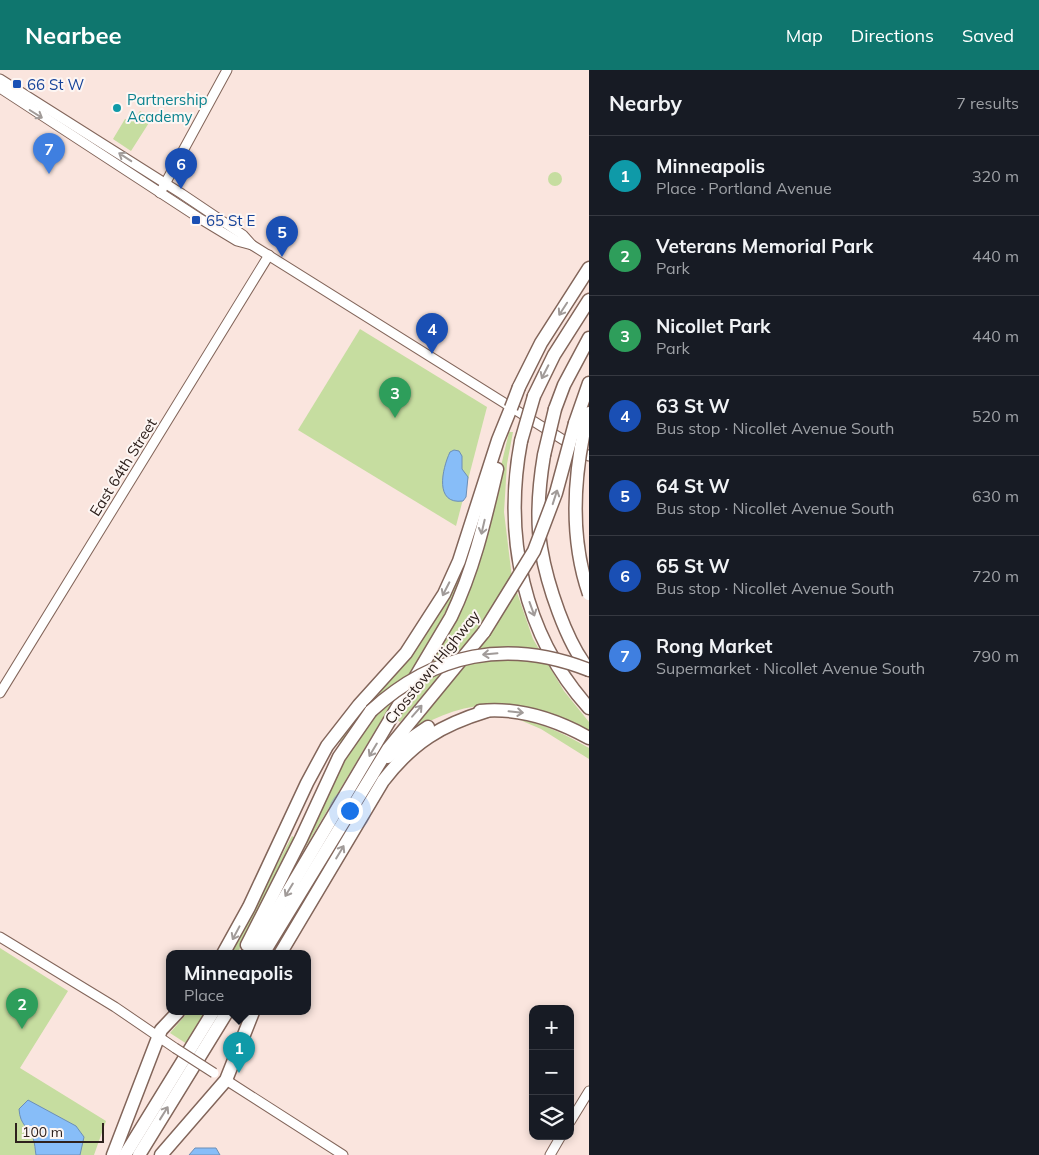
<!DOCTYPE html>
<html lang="en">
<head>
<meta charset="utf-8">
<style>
  :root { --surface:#171b24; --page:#20242c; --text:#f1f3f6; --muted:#9ea1a6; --line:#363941; --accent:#0f766e }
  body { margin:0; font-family:Mulish,sans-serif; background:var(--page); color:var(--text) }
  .controls { position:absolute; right:15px; bottom:15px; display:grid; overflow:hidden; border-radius:10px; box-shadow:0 2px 8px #0003 }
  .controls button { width:45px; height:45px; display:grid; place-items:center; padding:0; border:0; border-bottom:1px solid var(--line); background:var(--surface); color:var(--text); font:25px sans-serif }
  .scale { position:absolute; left:15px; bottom:12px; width:89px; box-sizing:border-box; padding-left:5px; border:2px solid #2e211d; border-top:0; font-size:14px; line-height:18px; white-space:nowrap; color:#2e211d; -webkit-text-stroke:4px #fdf6f3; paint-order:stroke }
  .you { position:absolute; left:349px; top:740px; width:18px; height:18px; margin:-12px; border:4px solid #fff; border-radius:50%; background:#1a73e8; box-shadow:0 0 0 8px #1a73e833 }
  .badge { display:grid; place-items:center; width:32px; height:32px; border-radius:50%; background:var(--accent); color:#fff; font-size:16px; font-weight:700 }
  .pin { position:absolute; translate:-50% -41px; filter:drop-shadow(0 1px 2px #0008) }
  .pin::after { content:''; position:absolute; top:26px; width:18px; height:15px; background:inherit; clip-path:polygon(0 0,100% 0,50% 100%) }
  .popup { position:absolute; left:166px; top:880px; width:145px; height:65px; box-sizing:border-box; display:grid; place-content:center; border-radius:10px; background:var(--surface); filter:drop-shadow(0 1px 4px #0005); font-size:16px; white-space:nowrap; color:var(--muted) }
  .popup b { font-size:19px; color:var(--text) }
  .popup::after { content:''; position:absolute; left:50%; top:100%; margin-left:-10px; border:10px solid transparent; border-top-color:var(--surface) }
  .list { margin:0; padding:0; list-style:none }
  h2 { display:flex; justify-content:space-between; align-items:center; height:65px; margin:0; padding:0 20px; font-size:21px }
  h2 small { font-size:16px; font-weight:400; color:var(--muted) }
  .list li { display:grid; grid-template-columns:32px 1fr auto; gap:15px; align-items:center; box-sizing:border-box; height:80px; padding:0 20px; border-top:1px solid var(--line) }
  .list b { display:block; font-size:19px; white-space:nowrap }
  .list p { margin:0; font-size:16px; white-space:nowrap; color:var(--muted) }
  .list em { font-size:16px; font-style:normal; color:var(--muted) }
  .icon { flex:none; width:28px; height:28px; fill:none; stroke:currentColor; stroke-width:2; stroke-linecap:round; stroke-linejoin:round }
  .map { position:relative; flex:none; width:589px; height:1085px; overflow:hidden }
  header { display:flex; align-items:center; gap:30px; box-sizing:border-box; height:70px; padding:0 25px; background:var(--accent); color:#fff }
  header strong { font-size:24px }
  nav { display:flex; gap:28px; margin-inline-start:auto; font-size:18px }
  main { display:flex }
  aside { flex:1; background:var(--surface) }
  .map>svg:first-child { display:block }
  .green { fill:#c6dda0 }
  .water { fill:#87bdf8; stroke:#6c8eb6 }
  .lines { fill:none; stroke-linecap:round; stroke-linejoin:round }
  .tertiary-casing { stroke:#82655a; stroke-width:11 }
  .secondary-casing { stroke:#82655a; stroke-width:11 }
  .motorway-casing { stroke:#82655a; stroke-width:15 }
  .tertiary { stroke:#fff; stroke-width:9 }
  .secondary { stroke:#fff; stroke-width:9 }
  .motorway { stroke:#fff; stroke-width:12 }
  .secondary-bridge-casing { stroke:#82655a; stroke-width:11; stroke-linecap:butt }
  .motorway-bridge-casing { stroke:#82655a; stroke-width:15; stroke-linecap:butt }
  .secondary-bridge { stroke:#fff; stroke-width:9 }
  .motorway-bridge { stroke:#fff; stroke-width:12 }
  .oneway { stroke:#a19b99 }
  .transit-dot { fill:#1a4fb4; stroke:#fdf6f3; stroke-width:2 }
  .culture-dot { fill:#0f9aa8; stroke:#fdf6f3; stroke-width:2 }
  .labels { text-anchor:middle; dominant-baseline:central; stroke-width:4; stroke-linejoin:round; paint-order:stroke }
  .transit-label { font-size:15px; fill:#164399; stroke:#fdf6f3; text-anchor:start }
  .culture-label { font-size:15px; fill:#0d838f; stroke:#fdf6f3; text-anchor:start }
  .street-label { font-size:15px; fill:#2e211d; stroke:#fdf6f3 }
</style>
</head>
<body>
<header>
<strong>Nearbee</strong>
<nav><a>Map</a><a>Directions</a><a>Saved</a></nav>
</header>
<main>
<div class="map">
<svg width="589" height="1085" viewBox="0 0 589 1085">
  <rect width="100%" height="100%" fill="#fae5de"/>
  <g class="green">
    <path d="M 140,41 L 152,48 L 131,81 L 113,69 L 125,49 L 128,50 L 130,47 L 134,49 Z"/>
    <circle cx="555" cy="109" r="7"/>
    <path d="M 360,259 L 487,337 L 456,456 L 298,360 Z"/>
    <path d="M 509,362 L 513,362 L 507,394 L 504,442 L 512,508 L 533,569 L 564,621 L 589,652 L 589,663 C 526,628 472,623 409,663 L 408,662 L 476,583 L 487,567 L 464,578 L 400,652 L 397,650 L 436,581 L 498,409 Z"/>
    <path d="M 470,476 L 453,527 L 438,556 L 297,791 L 295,789 L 349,679 L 337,670 L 331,675 L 397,598 Z"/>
    <path d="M 520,650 C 546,654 566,665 589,678 L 589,689 L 541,659 Z"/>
    <path d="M 292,766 L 295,768 L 237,884 L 230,884 Z"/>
    <path d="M 0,878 L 68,921 L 20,998 L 106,1051 L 94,1085 L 0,1085 Z"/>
    <path d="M 188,942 L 206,942 L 187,974 L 170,963 Z"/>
  </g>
  <g class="water">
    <path d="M 454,380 L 459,381 L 462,386 L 462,399 L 468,407 L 466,427 L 463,431 C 434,435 442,399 450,382 Z"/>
    <path d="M 28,1030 L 76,1056 L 84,1067 L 80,1085 L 36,1085 C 35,1080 35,1073 33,1068 C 29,1057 20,1056 19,1039 Z"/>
    <path d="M 195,1078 L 216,1078 L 220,1085 L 189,1085 Z"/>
  </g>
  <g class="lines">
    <g class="tertiary-casing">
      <g id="tertiary">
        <path d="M 160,123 L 227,0"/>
        <path d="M 0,623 L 269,185"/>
        <path d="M 226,1010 L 343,1085"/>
        <path d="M 570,1052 L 589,1021"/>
        <path d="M 550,1085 L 561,1066"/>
      </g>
    </g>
    <g class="secondary-casing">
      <g id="secondary">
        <path d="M 0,9 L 182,124 L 243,165 L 252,175 L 589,386"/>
        <path d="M 0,18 L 199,148 L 237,171 L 252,175"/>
        <path d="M 0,867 L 115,937 L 175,978"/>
      </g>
    </g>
    <g class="motorway-casing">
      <g id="motorway">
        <path d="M 519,317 L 541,273 L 589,198"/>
        <path d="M 534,326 L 554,285 L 589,230"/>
        <path d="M 555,339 L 564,315 L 589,268"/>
        <path d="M 575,353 L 589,313"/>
        <path d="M 585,356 L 589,343"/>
        <path d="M 521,371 C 503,466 523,565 589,638"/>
        <path d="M 544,385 C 539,415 536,448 541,478 C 547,514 566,572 589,600"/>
        <path d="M 480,641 C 519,637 555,649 589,668"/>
        <path d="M 388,687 L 403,674 L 428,657"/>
        <path d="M 247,875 L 301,769 L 339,687 L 371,641"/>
        <path d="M 223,884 L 249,837 L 307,713 L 327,676 L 359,635 L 406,583 L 444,524 L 459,491 L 498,370 L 511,338"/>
        <path d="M 251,884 L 451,547 C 474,499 485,450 497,399"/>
        <path d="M 263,884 L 388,679 L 484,562"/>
        <path d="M 280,884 L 383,711 C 413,672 441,655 487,641"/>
        <path d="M 113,1085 L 161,960 L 178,942"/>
        <path d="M 125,1085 L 213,942"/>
        <path d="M 139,1085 L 227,942"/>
        <path d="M 161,1085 L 226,1010 L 253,942"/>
      </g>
    </g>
    <use href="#tertiary" class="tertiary"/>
    <use href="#secondary" class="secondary"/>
    <use href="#motorway" class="motorway"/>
    <g class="secondary-bridge-casing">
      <path id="secondary-bridge" d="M 175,978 L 214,1003"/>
    </g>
    <g class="motorway-bridge-casing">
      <g id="motorway-bridge">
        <path d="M 511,338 L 519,317"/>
        <path d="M 585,356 C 573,412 570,469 589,524"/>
        <path d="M 521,371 L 534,326"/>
        <path d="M 544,385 L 555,339"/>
        <path d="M 484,562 L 534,481 L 556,423 L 575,353"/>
        <path d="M 371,641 C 434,583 508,568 589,600"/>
      </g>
    </g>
    <use href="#secondary-bridge" class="secondary-bridge"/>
    <use href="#motorway-bridge" class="motorway-bridge"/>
  </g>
  <defs><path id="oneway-shaft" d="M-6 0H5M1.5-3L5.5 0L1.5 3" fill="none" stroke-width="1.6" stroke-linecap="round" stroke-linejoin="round" transform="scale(1.25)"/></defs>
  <g class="oneway">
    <use href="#oneway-shaft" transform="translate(36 44) rotate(32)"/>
    <use href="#oneway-shaft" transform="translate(125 87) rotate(-147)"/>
    <use href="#oneway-shaft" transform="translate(563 239) rotate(123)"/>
    <use href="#oneway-shaft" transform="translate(545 302) rotate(117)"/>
    <use href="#oneway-shaft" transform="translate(555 427) rotate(-72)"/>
    <use href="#oneway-shaft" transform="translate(483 457) rotate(103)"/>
    <use href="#oneway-shaft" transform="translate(446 519) rotate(117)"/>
    <use href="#oneway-shaft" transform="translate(532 539) rotate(70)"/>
    <use href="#oneway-shaft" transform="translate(490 584) rotate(175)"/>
    <use href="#oneway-shaft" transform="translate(417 641) rotate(-49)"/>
    <use href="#oneway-shaft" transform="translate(516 642) rotate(6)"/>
    <use href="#oneway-shaft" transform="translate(373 680) rotate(121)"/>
    <use href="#oneway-shaft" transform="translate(340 782) rotate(-59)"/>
    <use href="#oneway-shaft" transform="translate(289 820) rotate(121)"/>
    <use href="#oneway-shaft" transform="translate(236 863) rotate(118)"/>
    <use href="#oneway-shaft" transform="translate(164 1043) rotate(-58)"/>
  </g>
  <g class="transit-dot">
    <rect x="12" y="9" width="10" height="10" rx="2.5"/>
    <rect x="191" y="145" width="10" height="10" rx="2.5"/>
  </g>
  <circle class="culture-dot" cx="117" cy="38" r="5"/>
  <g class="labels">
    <g class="transit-label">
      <text x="27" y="14">66 St W</text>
      <text x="206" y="150">65 St E</text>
    </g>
    <g class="culture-label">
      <text x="127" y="29">Partnership<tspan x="127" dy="17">Academy</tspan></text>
    </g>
    <g class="street-label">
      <text transform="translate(123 397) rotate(-58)">East 64th Street</text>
      <text transform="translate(432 597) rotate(-51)">Crosstown Highway</text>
    </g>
  </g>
</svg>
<div class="controls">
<button>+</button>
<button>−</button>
<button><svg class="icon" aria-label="layers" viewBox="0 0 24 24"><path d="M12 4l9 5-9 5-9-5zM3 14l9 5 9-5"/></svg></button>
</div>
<div class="scale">100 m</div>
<div class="you"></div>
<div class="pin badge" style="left:239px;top:1003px;background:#0f9aa8">1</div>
<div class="popup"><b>Minneapolis</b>Place</div>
<div class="pin badge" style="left:22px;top:959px;background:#2e9e5b">2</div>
<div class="pin badge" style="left:395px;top:348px;background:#2e9e5b">3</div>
<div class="pin badge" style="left:432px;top:284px;background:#1a4fb4">4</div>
<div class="pin badge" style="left:282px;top:187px;background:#1a4fb4">5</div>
<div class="pin badge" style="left:181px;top:119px;background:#1a4fb4">6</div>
<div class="pin badge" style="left:49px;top:104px;background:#3f7fe0">7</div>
</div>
<aside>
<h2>Nearby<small>7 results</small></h2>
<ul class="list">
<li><span class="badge" style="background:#0f9aa8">1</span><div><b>Minneapolis</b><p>Place · Portland Avenue</p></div><em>320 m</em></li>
<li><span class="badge" style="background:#2e9e5b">2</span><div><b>Veterans Memorial Park</b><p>Park</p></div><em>440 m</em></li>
<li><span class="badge" style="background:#2e9e5b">3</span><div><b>Nicollet Park</b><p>Park</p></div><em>440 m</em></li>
<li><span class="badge" style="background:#1a4fb4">4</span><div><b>63 St W</b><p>Bus stop · Nicollet Avenue South</p></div><em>520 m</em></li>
<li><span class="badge" style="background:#1a4fb4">5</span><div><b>64 St W</b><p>Bus stop · Nicollet Avenue South</p></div><em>630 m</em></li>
<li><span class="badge" style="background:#1a4fb4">6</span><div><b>65 St W</b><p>Bus stop · Nicollet Avenue South</p></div><em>720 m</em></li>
<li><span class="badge" style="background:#3f7fe0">7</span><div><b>Rong Market</b><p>Supermarket · Nicollet Avenue South</p></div><em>790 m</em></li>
</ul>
</aside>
</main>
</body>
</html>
